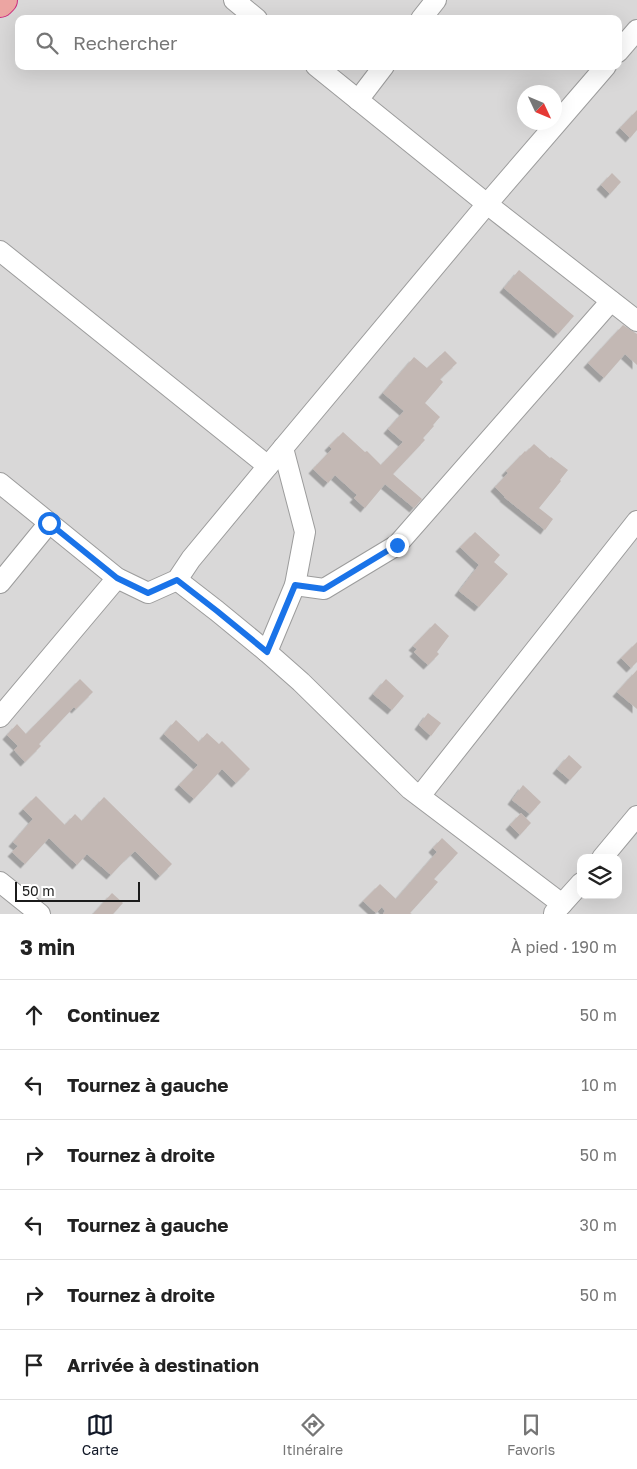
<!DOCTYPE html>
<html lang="fr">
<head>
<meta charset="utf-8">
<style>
  :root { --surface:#fff; --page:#f6f6f6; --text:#222; --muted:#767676; --line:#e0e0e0; --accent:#111827 }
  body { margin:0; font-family:"Golos Text",sans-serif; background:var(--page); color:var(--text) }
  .controls { position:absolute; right:15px; bottom:15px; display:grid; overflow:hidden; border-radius:10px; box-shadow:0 5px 20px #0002 }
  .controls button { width:45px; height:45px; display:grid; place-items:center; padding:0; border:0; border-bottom:1px solid var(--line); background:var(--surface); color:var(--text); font:25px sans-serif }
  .compass { position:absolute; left:517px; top:85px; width:45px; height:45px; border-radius:50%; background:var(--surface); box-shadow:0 5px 20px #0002; rotate:134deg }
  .scale { position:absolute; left:15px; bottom:12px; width:125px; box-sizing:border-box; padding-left:5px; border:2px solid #1b1b1b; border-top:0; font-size:14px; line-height:18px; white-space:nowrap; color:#1b1b1b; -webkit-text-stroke:4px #fff; paint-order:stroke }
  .stop { position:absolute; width:15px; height:15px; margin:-11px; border:4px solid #1a73e8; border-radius:50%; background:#fff }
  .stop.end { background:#1a73e8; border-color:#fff; box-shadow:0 1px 5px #0008 }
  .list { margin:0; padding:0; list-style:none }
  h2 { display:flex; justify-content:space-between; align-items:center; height:65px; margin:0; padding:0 20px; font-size:21px }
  h2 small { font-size:16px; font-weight:400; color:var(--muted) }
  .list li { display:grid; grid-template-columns:32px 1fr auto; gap:15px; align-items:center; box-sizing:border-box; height:70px; padding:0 20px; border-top:1px solid var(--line) }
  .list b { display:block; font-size:19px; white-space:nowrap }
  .list em { font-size:16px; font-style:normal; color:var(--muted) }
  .icon { flex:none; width:28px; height:28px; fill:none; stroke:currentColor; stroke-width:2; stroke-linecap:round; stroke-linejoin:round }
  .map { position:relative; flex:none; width:637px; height:914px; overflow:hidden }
  .search { position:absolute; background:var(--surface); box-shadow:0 5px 20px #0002; left:15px; right:15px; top:15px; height:55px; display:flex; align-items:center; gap:12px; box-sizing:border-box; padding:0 18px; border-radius:10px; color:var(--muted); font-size:19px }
  .sheet { height:485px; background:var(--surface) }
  nav { display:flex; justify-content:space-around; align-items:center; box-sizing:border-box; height:70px; border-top:1px solid var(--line); background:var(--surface); font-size:14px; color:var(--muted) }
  nav a { display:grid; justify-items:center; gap:2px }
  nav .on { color:var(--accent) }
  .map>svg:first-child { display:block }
  .residential { fill:#d9d8d8; fill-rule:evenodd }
  .building { fill:#c3b8b4; filter:url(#shadow) }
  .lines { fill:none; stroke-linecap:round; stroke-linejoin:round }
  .minor-casing { stroke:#9c9c9c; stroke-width:22 }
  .trunk-casing { stroke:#cd2a7d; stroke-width:30 }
  .minor { stroke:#fff; stroke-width:20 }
  .trunk { stroke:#eca5a2; stroke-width:28 }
  .route { stroke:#1a73e8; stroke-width:6 }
</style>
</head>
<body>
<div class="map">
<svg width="637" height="914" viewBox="0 0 637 914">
  <defs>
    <filter id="shadow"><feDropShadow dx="-4.5" dy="4.5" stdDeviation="0" flood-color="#0004"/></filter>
  </defs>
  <rect width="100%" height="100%" fill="#ece6e0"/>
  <path class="residential" d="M 0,0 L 637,0 L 637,914 L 0,914 ZM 19,19 L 618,19 L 618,66 L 19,66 ZM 524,92 L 554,92 L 554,122 L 524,122 ZM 581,858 L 618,858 L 618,895 L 581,895 Z"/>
  <g class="building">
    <path d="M 637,110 L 637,130 L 630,138 L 620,128 Z"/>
    <path d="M 612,173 L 621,182 L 610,194 L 601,185 Z"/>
    <path d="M 519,270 L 574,316 L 558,334 L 504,288 Z"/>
    <path d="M 623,325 L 637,334 L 637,365 L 625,354 L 604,378 L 588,363 Z"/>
    <path d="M 445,351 L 457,363 L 440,379 L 443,382 L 425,403 L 440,417 L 433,425 L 434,426 L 423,438 L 425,440 L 393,474 L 422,499 L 414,508 L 385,484 L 365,508 L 354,498 L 357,495 L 335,475 L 328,483 L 313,469 L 332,449 L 329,446 L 343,432 L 365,452 L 367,451 L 381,465 L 403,442 L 388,429 L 404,411 L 383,393 L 414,357 L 427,368 Z"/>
    <path d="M 534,444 L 550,458 L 551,457 L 568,470 L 560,480 L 561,481 L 539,508 L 553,519 L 545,530 L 504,497 L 505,497 L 495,487 L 508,473 L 506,471 L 525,451 L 526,452 Z"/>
    <path d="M 475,532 L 500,555 L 494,562 L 508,574 L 479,607 L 459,591 L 479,565 L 460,547 Z"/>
    <path d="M 435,623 L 449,636 L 437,652 L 439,654 L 428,665 L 414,652 L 417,649 L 413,646 Z"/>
    <path d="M 637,642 L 637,662 L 631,668 L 621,658 Z"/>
    <path d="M 637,670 L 637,709 L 617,692 Z"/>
    <path d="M 80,679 L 93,692 L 76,709 L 74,707 L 39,744 L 41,746 L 25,762 L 14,750 L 18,746 L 7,735 L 17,724 L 26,734 L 27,733 Z"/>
    <path d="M 386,679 L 404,696 L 392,710 L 373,694 Z"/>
    <path d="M 428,713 L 441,723 L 431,736 L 419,725 Z"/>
    <path d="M 176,720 L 199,742 L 207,733 L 219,744 L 222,741 L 250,769 L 236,783 L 222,769 L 194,799 L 179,785 L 198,765 L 164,734 Z"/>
    <path d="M 569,755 L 582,767 L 570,780 L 557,769 Z"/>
    <path d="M 523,785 L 541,802 L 530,814 L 512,800 Z"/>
    <path d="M 36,796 L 65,825 L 75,814 L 82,821 L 104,797 L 172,864 L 160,876 L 135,851 L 125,860 L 111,875 L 87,854 L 77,865 L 49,838 L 25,864 L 12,852 L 18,846 L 13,842 L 33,819 L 23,809 Z"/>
    <path d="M 521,813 L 531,823 L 520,835 L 510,825 Z"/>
    <path d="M 442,838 L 458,853 L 434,879 L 438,882 L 410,913 L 412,914 L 383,914 L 385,911 L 382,907 L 376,913 L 363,901 L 380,884 L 396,899 L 437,852 L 433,848 Z"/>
    <path d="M 112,893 L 123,903 L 113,914 L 93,914 Z"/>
  </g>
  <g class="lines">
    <g class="minor-casing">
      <g id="minor">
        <path d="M 234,0 L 257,19"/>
        <path d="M 421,19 L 436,0"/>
        <path d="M 618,52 L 637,30"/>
        <path d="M 316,66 L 487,204 L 637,321"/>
        <path d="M 358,100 L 384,66"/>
        <path d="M 0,251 L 268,466"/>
        <path d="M 283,448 L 305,532 L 295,585 L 267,652 L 301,682 L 410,789 L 562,904"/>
        <path d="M 0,483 L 117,578 L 148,593 L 177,580 L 191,559 L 268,466 L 487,204 L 606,66"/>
        <path d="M 177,580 L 217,611 L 267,652"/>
        <path d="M 0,583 L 49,523"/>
        <path d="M 295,585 L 324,589 L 397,545 L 611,301"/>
        <path d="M 0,717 L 117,578"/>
        <path d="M 420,796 L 637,521"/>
        <path d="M 602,858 L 637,816"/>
        <path d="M 0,882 L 40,914"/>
        <path d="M 554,913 L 581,883"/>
      </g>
    </g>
    <g class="trunk-casing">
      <path id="trunk" d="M 0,3 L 3,0"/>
    </g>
    <use href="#minor" class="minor"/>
    <use href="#trunk" class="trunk"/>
  </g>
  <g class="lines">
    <path class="route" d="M 49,523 L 117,578 L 148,593 L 177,580 L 217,611 L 267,652 L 295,585 L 324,589 L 397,545"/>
  </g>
</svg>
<div class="controls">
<button><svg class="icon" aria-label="layers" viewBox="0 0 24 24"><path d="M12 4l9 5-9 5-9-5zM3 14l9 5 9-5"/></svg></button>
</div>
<svg class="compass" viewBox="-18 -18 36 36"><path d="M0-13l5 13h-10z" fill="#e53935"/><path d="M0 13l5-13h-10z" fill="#767676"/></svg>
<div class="scale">50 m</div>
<div class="stop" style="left:49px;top:523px"></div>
<div class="stop end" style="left:397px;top:545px"></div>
<div class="search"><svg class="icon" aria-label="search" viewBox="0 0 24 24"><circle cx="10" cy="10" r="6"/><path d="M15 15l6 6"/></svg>Rechercher</div>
</div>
<section class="sheet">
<h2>3 min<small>À pied · 190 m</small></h2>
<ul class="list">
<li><svg class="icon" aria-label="ahead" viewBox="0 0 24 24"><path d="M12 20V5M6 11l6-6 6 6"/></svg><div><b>Continuez</b></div><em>50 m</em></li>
<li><svg class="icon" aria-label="left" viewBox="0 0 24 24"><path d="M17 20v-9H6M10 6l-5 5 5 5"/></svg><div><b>Tournez à gauche</b></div><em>10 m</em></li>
<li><svg class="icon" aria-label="right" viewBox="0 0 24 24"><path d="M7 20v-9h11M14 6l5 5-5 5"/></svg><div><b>Tournez à droite</b></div><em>50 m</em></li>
<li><svg class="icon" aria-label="left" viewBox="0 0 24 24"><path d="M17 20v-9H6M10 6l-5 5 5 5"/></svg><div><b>Tournez à gauche</b></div><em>30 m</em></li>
<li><svg class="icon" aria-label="right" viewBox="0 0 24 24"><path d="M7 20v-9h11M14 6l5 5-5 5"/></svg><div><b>Tournez à droite</b></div><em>50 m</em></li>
<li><svg class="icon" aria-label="arrive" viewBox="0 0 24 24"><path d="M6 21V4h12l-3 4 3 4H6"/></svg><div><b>Arrivée à destination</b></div></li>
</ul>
</section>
<nav>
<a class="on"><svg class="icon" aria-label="map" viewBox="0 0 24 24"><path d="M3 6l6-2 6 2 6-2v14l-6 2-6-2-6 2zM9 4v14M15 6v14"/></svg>Carte</a>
<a><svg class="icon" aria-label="directions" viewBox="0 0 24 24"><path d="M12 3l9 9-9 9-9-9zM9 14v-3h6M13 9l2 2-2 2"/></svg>Itinéraire</a>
<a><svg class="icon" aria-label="saved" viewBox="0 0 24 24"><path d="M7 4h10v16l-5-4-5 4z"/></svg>Favoris</a>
</nav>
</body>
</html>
